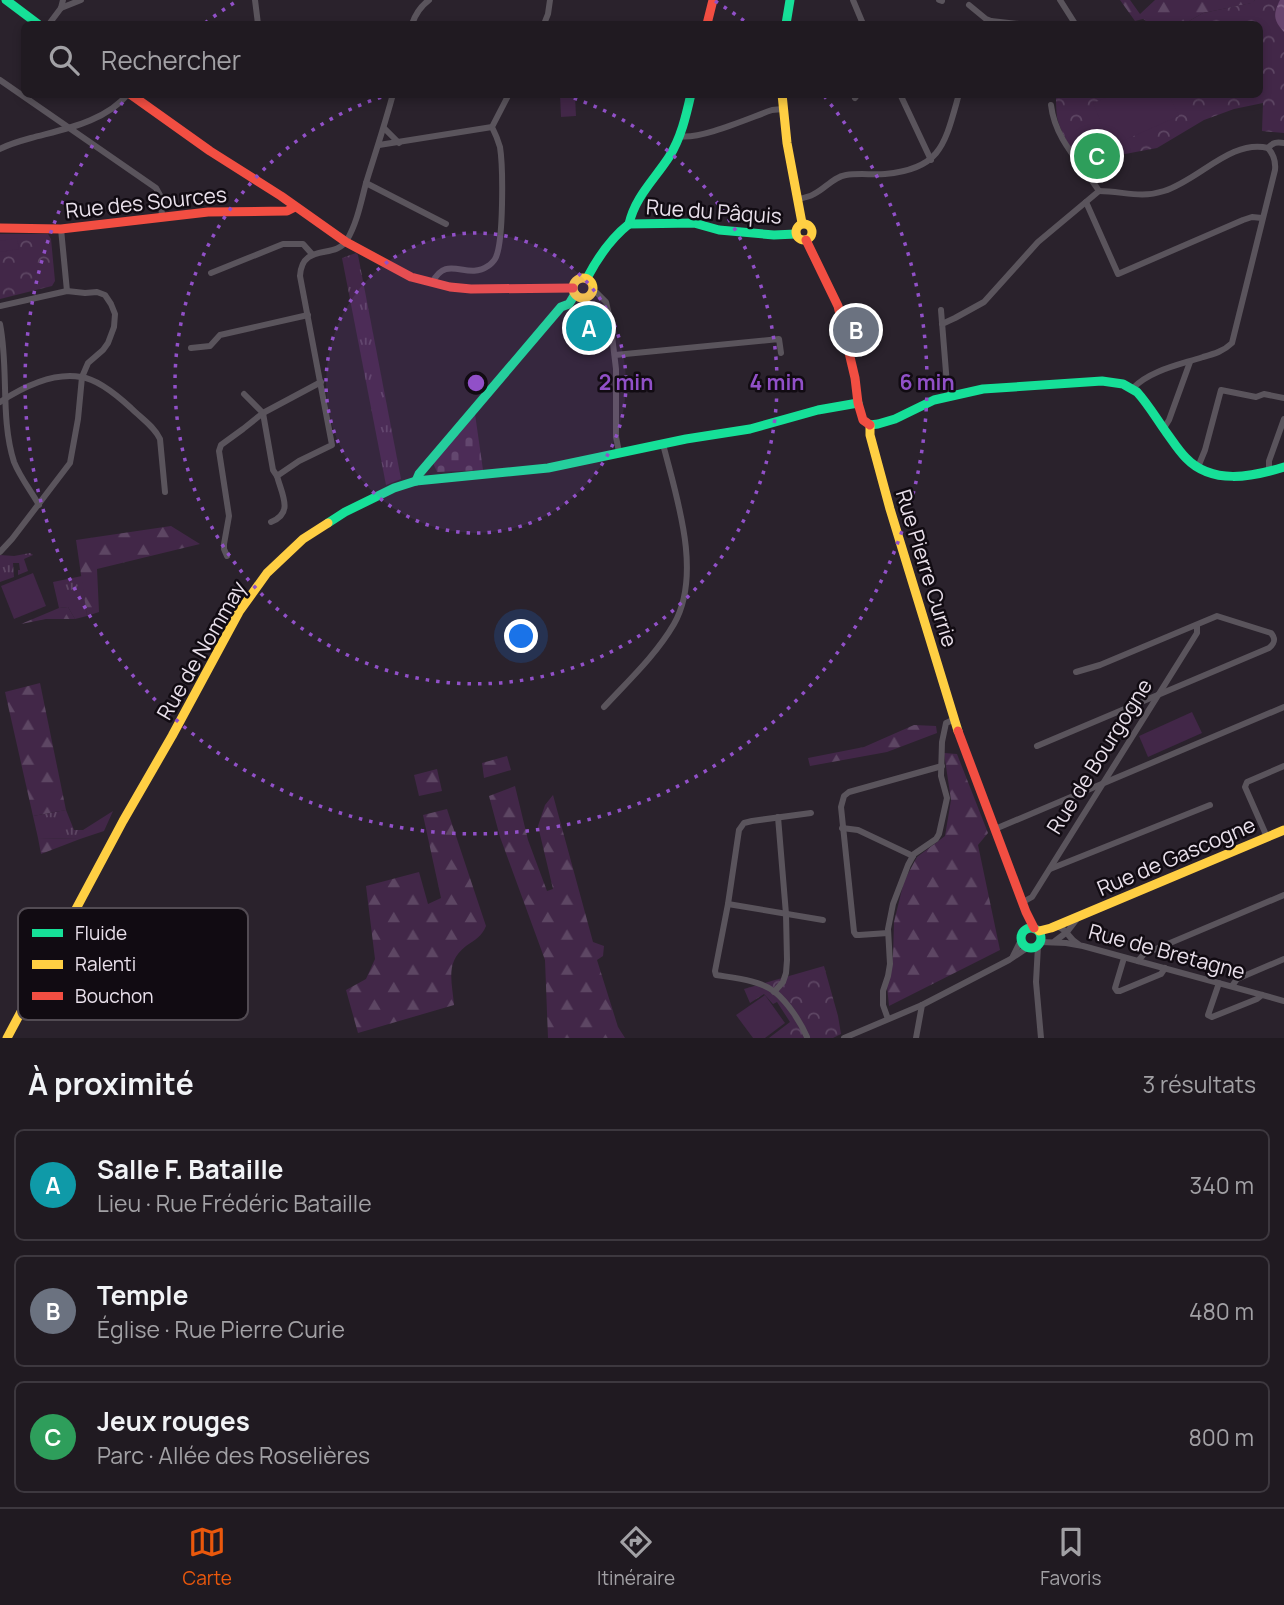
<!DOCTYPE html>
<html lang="fr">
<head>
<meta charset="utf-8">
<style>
  :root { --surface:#201a21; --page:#28232a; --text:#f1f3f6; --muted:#a2a1a5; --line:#3d383f; --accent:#ea580c }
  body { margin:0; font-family:Manrope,sans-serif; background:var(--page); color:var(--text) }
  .you { position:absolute; left:522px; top:637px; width:24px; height:24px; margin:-18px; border:5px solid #fff; border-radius:50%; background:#1a73e8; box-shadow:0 0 0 10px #1a73e833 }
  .badge { display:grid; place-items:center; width:46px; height:46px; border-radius:50%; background:var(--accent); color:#fff; font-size:23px; font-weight:700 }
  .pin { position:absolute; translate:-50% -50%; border:4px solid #fff; box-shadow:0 2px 7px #0006 }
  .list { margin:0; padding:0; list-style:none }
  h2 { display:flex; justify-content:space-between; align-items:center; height:91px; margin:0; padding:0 28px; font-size:30px }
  h2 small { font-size:23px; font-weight:400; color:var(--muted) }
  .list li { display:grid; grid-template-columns:46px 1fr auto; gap:21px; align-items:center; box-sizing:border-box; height:112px; margin:0 14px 14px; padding:0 14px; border:2px solid var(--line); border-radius:10px }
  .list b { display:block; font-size:26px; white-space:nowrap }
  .list p { margin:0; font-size:23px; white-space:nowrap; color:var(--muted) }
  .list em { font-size:23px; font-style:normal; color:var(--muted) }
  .icon { flex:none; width:38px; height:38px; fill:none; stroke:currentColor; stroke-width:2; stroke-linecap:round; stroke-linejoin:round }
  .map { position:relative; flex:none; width:1284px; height:1038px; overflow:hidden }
  .search { position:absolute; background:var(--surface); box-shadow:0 4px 10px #0003; left:21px; right:21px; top:21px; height:77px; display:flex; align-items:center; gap:18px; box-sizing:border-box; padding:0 24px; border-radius:10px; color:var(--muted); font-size:26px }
  .sheet { height:469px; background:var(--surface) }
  nav { display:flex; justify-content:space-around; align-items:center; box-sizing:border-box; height:98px; border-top:2px solid var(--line); background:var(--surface); font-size:19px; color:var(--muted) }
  nav a { display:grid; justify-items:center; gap:4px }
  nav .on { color:var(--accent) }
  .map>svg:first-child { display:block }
  .grass { fill:url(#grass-tufts) }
  .forest { fill:url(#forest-firs) }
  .cemetery { fill:url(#cemetery-stones) }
  .park { fill:url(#park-crowns) }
  .garden { fill:#422748 }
  .water { fill:url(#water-ripples) }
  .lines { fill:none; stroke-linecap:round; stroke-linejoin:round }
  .street { stroke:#5a545c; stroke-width:6 }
  .fast { stroke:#16e098; stroke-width:9 }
  .slow { stroke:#ffcf43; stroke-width:9 }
  .jam { stroke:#f24e42; stroke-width:9 }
  .ring { fill:none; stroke:#9150c8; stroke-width:3.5; stroke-dasharray:3.5 7 }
  .labels { text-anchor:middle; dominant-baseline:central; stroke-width:5; stroke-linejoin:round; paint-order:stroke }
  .street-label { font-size:21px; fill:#e9e0eb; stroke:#110b12 }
  .key { fill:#110b12; stroke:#524b53; stroke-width:2 }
  .key-label { font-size:19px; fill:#e9e0eb }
  .centre { fill:#9150c8; stroke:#110b12; stroke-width:3.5 }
  .ring-label { font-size:21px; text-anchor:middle; font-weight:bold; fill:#9150c8; stroke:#110b12; stroke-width:5; stroke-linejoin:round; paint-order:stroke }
</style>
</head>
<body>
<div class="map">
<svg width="1284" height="1038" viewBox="0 0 1284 1038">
  <defs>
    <pattern id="grass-tufts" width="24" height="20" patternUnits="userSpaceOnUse" patternTransform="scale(1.75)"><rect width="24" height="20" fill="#422748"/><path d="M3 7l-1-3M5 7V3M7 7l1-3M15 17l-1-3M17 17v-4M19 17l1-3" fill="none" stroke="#5d4663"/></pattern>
    <pattern id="forest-firs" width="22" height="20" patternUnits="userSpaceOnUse" patternTransform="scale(1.75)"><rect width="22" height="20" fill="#422748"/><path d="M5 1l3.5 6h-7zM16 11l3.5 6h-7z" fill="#5d4663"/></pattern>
    <pattern id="cemetery-stones" width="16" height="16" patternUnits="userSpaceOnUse" patternTransform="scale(1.75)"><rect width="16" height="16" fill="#422748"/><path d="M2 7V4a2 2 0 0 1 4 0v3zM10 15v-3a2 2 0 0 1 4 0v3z" fill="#5d4663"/></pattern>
    <pattern id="park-crowns" width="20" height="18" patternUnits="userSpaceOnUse" patternTransform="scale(1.75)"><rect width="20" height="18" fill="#422748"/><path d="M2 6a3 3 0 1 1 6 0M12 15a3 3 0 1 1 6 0" fill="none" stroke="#5d4663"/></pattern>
    <pattern id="water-ripples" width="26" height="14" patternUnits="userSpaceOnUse" patternTransform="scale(1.75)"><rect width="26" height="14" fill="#67456e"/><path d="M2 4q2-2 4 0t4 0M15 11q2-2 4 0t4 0" fill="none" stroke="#7d6083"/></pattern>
  </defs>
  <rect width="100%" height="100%" fill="#2a222c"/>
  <g class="grass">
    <path d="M 356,253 L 358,255 L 401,479 L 386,485 L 342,258 Z"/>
    <path d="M 30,553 L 33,555 L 24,559 L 28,571 L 18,575 L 18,570 L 20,570 L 19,563 L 13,563 L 14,577 L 0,582 L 0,555 L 14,556 Z"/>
    <path d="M 82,576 L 87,616 L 75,619 L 68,607 L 59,608 L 53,582 Z"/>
    <path d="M 66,810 L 74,830 L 83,830 L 113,811 L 104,831 L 80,839 L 38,838 L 33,816 Z"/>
  </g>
  <g class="forest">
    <path d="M 1120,0 L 1130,0 L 1140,14 L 1155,0 L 1255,0 L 1252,3 L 1203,13 L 1184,24 L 1151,24 L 1143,19 L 1135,21 Z"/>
    <path d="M 171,526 L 200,544 L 97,569 L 99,612 L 87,616 L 76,540 Z"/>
    <path d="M 68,607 L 75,619 L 46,619 L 21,624 L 59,608 Z"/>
    <path d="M 40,683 L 66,810 L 33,816 L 5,692 Z"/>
    <path d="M 914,725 L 936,726 L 937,733 L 887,752 L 810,766 L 808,758 L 864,747 Z"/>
    <path d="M 944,753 L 957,754 L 988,833 L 978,845 L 1000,950 L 889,1006 L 887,986 L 893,955 L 894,922 L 904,881 L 917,857 L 945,836 L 951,800 Z"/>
    <path d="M 507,756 L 511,770 L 484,778 L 482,763 Z"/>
    <path d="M 437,769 L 442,791 L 419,796 L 414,775 Z"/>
    <path d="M 515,786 L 528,840 L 547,891 L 553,889 L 538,826 L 545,805 L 553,795 L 593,942 L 604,946 L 603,956 L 597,960 L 618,1027 L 625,1038 L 548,1038 L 545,960 L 500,837 L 489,796 Z"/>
    <path d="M 447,809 L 486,926 C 482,936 475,940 466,946 C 445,962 452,981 454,1005 L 358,1033 L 346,990 L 366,979 L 375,959 L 366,886 L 419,872 L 428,904 L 441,898 L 423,815 Z"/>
    <path d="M 38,838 L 80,839 L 41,854 Z"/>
  </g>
  <path class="cemetery" d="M 475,414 L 483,470 L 437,472 L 433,463 Z"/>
  <g class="park">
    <path d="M 1255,0 L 1284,0 L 1284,133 L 1262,131 L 1263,103 L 1234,109 L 1204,120 L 1157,148 L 1125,154 L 1110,151 L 1102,176 C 1082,171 1061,136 1057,117 C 1056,109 1056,102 1056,95 L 1260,94 L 1260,24 L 1184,24 L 1203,13 L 1251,3 Z"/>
    <path d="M 0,234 L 48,234 L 51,239 L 55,281 L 52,286 L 0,299 Z"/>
    <path d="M 824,966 L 838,1016 L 841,1034 L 833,1038 L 769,1038 L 790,1022 L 777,1002 L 773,1004 L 764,994 L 750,1003 L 744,989 Z"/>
  </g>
  <g class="garden">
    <path d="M 560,95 L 575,95 L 576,116 L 561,117 Z"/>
    <path d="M 1113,95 L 1169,95 L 1179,116 L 1111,146 L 1093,103 Z"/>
    <path d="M 17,238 L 19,249 L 0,252 L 0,241 Z"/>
    <path d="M 33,573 L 46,606 L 14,619 L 1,586 Z"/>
    <path d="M 1192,712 L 1202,733 L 1148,757 L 1139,736 Z"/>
    <path d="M 765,995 L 785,1023 L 765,1038 L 753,1038 L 736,1015 Z"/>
  </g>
  <path class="water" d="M 1280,0 L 1284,0 L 1284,32 C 1273,20 1273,14 1280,0 Z"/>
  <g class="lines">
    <g class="street">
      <path d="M 255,0 L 258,24"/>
      <path d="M 853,0 L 863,24"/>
      <path d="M 939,0 L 942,1"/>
      <path d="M 1060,0 L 1074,22 L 1074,24"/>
      <path d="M 969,5 L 986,19 L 991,21"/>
      <path d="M 61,8 L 81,0"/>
      <path d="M 49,24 L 61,8 L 63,0"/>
      <path d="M 412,24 C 415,15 421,6 429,0"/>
      <path d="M 544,24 L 548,14 L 550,0"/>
      <path d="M 987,24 L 991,21 L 1019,24"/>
      <path d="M 0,80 L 156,188 L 161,197 L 162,218"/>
      <path d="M 900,94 L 931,160"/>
      <path d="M 855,98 L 858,94"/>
      <path d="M 1051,105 C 1055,140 1081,163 1099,191"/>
      <path d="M 384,128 L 399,143"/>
      <path d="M 679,136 C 700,140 749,118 772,110 L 783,109"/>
      <path d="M 379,145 L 492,127"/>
      <path d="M 1268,148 C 1273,142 1277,142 1284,143"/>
      <path d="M 0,149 C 9,144 20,141 31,138 C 64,129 105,122 128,94"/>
      <path d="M 366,183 L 446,224"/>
      <path d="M 1099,191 C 1123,191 1140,199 1164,191 C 1199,180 1231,139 1268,148"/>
      <path d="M 798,199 C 804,198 809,197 814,194 C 825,189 833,177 846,175 C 859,173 872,175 885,174 C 942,169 945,143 959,94"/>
      <path d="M 1086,202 L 1118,274 L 1243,220 L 1252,217 L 1262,218"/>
      <path d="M 61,229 L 67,291"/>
      <path d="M 211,273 L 283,244 L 303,244 L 312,254"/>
      <path d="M 432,283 C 447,253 466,281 488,266 C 490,265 494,261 495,259 C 504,244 503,166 500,147 C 498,140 495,133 492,127 L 509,94"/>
      <path d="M 593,291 L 597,293 L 606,302 L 610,319 L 616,369 L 616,437 L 619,452"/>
      <path d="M 0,306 L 67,291 L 85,293 L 97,292 L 105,295 L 111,304 L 115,314 L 114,327 L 108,343 L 103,350 L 88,363 L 82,377 L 78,419 L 70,463 L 12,539 L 0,552"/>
      <path d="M 941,310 L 948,397"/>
      <path d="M 0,324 C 9,369 0,418 14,462 C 20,477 31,491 39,505"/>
      <path d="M 942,324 L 955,318 L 984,302 L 1038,242 L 1099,191"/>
      <path d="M 191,348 L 210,346 L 220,335 L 308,315"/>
      <path d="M 615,355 L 779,339 L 781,353"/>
      <path d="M 1133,388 C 1151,370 1179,365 1203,357 C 1214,354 1224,351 1232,343 L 1275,170 C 1276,161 1274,155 1268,148"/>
      <path d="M 244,394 L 263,413"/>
      <path d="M 0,402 C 23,387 53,372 81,377 C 97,379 119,397 131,408 C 141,418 154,426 160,439 L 165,492"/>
      <path d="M 263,413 L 273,470 L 277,476 L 299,461 L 332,445 L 300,276 C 302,242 335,260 347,240 C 357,223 361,202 366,183 C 375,154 385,124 393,94"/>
      <path d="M 1164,428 L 1169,420 L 1190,362"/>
      <path d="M 1198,467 L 1205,450 L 1221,390 L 1256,397 L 1264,394 L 1284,398"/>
      <path d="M 1269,472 L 1269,461 L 1284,419"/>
      <path d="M 271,522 C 294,513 282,495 277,476"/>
      <path d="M 227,556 L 224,549 L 224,544 L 229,516 L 219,451 L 221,445 L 243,429 L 263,413 L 321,382"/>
      <path d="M 604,707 C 628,681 656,655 674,624 C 703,573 676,496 663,444"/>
      <path d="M 1037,746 L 1269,648 C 1275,643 1276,639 1271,633 L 1217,616 L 1100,665 L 1076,672"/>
      <path d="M 842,828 L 858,830 L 913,856"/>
      <path d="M 995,829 L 1284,707"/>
      <path d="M 1267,837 L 1245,787 L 1247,782 L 1284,766"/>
      <path d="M 1050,869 L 1210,805"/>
      <path d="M 1023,902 L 1032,897 L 1197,633 L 1197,625"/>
      <path d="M 728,904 L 823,920"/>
      <path d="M 1055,926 C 1069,929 1067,938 1078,944"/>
      <path d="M 888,933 L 859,935 L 856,935 L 854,932 L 841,807 L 844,796 L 849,792 L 942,766"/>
      <path d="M 1055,941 L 1067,932 L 1077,919"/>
      <path d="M 1041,942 L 1066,943 L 1083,946 L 1284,1001"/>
      <path d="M 1038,946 L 1036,982 L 1041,1038"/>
      <path d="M 1013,956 L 1021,940"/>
      <path d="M 1124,958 L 1115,988 L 1117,991 L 1120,991 L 1161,974 L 1165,968"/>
      <path d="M 1138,961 L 1144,954 L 1284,895"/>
      <path d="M 1219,983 L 1208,1015 L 1212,1017 L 1257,999 L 1262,995"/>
      <path d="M 1232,986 L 1237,979 L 1284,959"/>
      <path d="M 774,992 L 783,982 L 786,973 L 787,960 L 786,914 L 778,817"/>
      <path d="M 888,1019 L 883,1005 L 883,991 L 888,976 L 890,964 L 888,929 L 893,904 L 908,865 L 914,854 L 936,839 L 939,834 L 947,798 L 941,776 L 942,742 L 946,723 L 955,719"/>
      <path d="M 807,1037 C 800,1021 788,1003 775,992 C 760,980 734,978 716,975 L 715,971 L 728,904 L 739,830 L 744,823 L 752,821 L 811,813"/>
      <path d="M 844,1038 L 922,1005 L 1009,960 L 1027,948"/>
      <path d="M 916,1038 L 922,1005"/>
    </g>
    <g class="fast">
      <path d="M 6,0 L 38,24"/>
      <path d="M 786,24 L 790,0"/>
      <path d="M 629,224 L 694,223 L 719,230 L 774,235 L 796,234"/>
      <path d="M 629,224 C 635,197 654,180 669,157 C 681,138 686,116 691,94"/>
      <path d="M 587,278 C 598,257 610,239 629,224"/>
      <path d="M 870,425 L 878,424 L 895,419 L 934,400 L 983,389 L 1102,381 L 1123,384 L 1137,392 C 1148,404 1156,418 1166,432 C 1172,440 1178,450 1186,458 C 1212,485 1252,477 1284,467"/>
      <path d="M 416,481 L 419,474 L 561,307 L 569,304 L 575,294"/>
      <path d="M 328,523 L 345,512 L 394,488 L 416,481 L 548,468 L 686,439 L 750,429 L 818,410 L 858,403"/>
      <circle cx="1031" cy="938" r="10"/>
    </g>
    <g class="slow">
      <path d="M 782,94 L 787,143 L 802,223"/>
      <circle cx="804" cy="232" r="8"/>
      <circle cx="583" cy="288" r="10"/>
      <path d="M 870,425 L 870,435 L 890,509 L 958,731"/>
      <path d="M 1039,931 L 1051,928 L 1284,830"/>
      <path d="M 7,1038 L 123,821 L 172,736 L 239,612 L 267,573 L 303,539 L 328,523"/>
    </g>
    <g class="jam">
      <path d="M 707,24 L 713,0"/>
      <path d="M 130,94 L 210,151 L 281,196 L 346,242 L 411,277 L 450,287 L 471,289 L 573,288"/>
      <path d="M 0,228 L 61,229 L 208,212 L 287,211 L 295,207"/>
      <path d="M 806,240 L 838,306 L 855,378 L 858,403 L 863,420 L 870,425"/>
      <path d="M 958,731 L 1026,912 L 1034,928"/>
    </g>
  </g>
  <circle cx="476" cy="383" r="150" fill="#9150c8" fill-opacity=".12"/>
  <g class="ring">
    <circle cx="476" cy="383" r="150"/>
    <path d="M564 95A301 301 0 1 1 388 95"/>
    <path d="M205 23A451 451 0 0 1 237 1M715 1A451 451 0 0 1 747 23M824 96A451 451 0 1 1 128 96"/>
  </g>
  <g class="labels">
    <g class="street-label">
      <text transform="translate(146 202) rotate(-6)">Rue des Sources</text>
      <text transform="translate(714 211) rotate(4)">Rue du Pâquis</text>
      <text transform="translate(927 568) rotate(73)">Rue Pierre Currie</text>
      <text transform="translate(201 650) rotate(-60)">Rue de Nommay</text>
      <text transform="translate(1099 756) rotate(-58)">Rue de Bourgogne</text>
      <text transform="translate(1176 856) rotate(-23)">Rue de Gascogne</text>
      <text transform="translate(1167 951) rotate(15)">Rue de Bretagne</text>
    </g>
  </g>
  <rect x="18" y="908" width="230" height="112" rx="10" class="key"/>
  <rect x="32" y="929" width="31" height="8" fill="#16e098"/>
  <rect x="32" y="960" width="31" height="9" fill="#ffcf43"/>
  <rect x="32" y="992" width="31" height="8" fill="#f24e42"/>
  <g class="key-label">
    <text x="75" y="940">Fluide</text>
    <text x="75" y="971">Ralenti</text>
    <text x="75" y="1003">Bouchon</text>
  </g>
  <circle cx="476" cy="383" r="10" class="centre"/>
  <g class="ring-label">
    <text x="626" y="390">2 min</text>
    <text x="777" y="390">4 min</text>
    <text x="927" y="390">6 min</text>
  </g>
</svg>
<div class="you"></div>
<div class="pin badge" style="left:589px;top:328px;background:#0f9aa8">A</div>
<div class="pin badge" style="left:856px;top:330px;background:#6b7280">B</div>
<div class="pin badge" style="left:1097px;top:156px;background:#2e9e5b">C</div>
<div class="search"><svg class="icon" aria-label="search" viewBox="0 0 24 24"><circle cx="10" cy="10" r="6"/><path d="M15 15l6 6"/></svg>Rechercher</div>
</div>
<section class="sheet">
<h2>À proximité<small>3 résultats</small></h2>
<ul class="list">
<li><span class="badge" style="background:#0f9aa8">A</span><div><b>Salle F. Bataille</b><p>Lieu · Rue Frédéric Bataille</p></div><em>340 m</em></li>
<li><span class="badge" style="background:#6b7280">B</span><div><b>Temple</b><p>Église · Rue Pierre Curie</p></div><em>480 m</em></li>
<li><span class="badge" style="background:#2e9e5b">C</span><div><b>Jeux rouges</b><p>Parc · Allée des Roselières</p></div><em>800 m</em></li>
</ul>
</section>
<nav>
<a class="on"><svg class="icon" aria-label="map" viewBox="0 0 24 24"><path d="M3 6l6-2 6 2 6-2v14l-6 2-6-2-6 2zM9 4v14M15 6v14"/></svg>Carte</a>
<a><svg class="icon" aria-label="directions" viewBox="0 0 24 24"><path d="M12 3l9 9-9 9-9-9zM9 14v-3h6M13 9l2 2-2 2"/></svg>Itinéraire</a>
<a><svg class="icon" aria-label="saved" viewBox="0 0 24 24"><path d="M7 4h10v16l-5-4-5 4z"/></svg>Favoris</a>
</nav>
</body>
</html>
